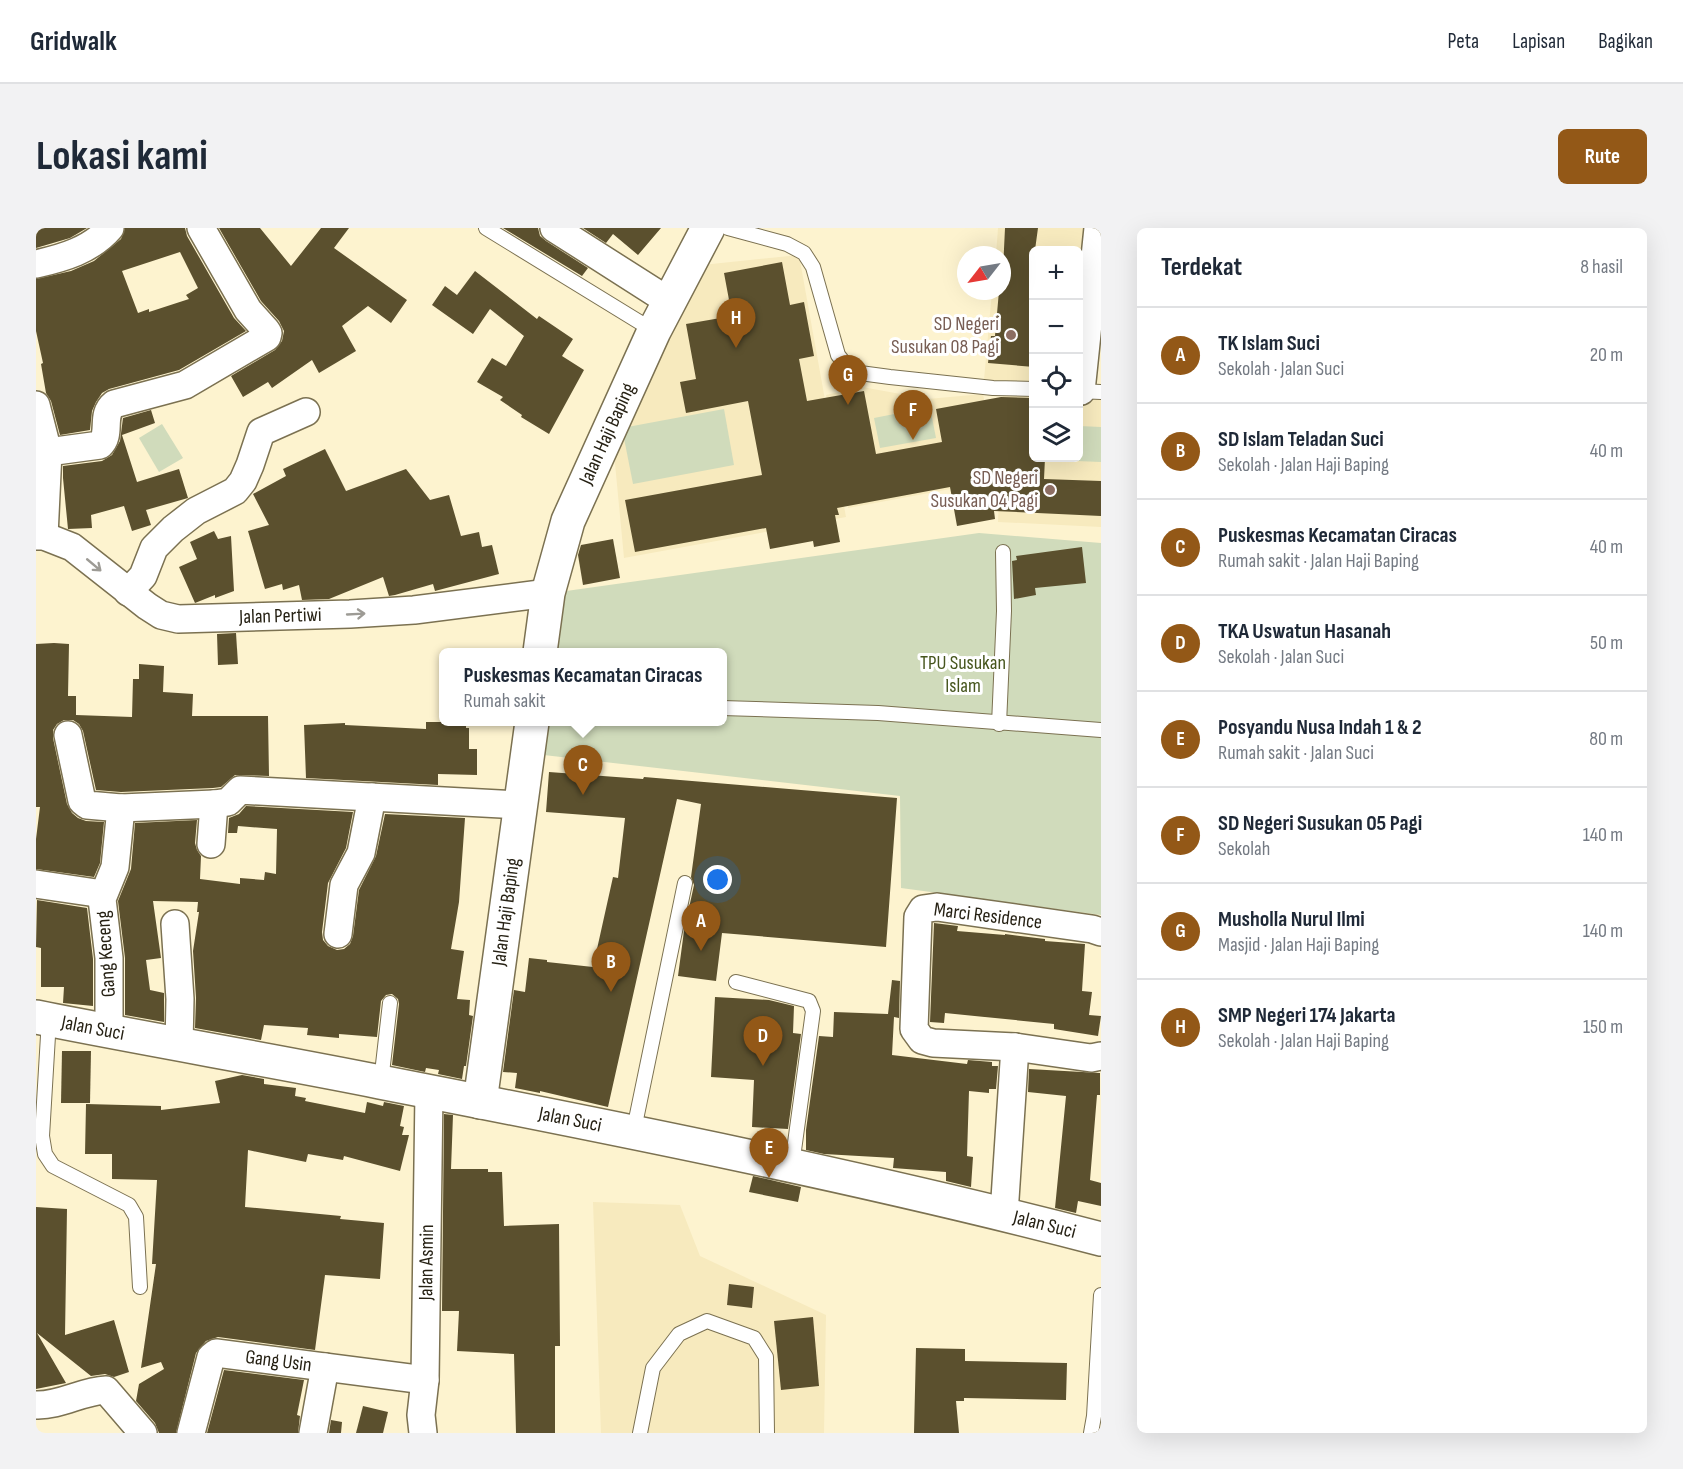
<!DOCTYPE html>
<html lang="id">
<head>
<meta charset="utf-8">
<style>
  :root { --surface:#fff; --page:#f2f2f3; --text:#1f2937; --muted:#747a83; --line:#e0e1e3; --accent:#935817 }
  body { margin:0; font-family:"Sofia Sans Condensed",sans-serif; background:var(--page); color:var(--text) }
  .controls { position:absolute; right:18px; top:18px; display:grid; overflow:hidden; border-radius:9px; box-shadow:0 6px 24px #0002 }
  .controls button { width:54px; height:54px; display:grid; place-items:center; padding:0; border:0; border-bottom:2px solid var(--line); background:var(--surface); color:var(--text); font:30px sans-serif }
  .compass { position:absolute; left:921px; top:18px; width:54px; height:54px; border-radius:50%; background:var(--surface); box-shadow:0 6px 24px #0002; rotate:239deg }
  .you { position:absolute; left:682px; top:652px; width:21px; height:21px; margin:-15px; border:4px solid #fff; border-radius:50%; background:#1a73e8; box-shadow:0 0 0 9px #1a73e833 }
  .badge { display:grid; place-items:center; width:39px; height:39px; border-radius:50%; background:var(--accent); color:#fff; font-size:20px; font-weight:700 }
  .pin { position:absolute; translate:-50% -50px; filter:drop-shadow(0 2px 3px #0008) }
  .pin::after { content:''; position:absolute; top:32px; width:21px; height:18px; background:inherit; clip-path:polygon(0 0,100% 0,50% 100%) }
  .popup { position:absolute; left:403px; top:420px; width:288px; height:78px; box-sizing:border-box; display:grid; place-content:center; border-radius:9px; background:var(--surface); filter:drop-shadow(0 2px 4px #0005); font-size:20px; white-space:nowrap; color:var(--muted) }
  .popup b { font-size:22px; color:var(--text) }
  .popup::after { content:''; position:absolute; left:50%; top:100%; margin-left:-12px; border:12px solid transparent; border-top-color:var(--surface) }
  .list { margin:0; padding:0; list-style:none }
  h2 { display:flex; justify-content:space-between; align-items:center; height:78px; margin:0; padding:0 24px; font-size:26px }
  h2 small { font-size:20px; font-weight:400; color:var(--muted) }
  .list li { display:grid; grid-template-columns:39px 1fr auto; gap:18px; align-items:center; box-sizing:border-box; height:96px; padding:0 24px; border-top:2px solid var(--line) }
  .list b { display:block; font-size:22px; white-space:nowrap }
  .list p { margin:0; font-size:20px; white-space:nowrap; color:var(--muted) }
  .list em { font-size:20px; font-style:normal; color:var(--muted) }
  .icon { flex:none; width:33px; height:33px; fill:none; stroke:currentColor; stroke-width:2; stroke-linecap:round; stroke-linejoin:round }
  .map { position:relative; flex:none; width:1065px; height:1205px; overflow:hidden; border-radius:9px }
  header { display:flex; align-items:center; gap:36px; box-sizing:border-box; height:84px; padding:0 30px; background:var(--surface); border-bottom:2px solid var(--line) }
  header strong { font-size:28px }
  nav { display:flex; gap:33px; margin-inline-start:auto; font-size:21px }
  .intro { display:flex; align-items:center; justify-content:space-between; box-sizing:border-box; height:144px; padding:0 36px }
  h1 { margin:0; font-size:42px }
  .button { padding:15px 27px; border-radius:9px; background:var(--accent); color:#fff; font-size:21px; font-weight:700 }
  main { display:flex; gap:36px; padding:0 36px }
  aside { flex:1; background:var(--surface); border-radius:9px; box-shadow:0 6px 24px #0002 }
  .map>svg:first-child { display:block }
  .built { fill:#f7eabe }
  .green { fill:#d0dbbb }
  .building { fill:#5b502e; fill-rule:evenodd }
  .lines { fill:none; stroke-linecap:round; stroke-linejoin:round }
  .lane-casing { stroke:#7b7151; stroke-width:16 }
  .street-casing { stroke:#7b7151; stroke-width:30 }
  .secondary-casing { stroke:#7b7151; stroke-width:36 }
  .lane { stroke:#fff; stroke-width:14 }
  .street { stroke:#fff; stroke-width:27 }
  .secondary { stroke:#fff; stroke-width:33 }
  .oneway { stroke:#9d9b95 }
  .education-dot { fill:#8d6e63; stroke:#fff; stroke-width:2 }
  .labels { text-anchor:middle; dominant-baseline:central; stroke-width:6; stroke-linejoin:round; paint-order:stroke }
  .education-label { font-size:20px; fill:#785e54; stroke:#fff; text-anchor:end }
  .street-label { font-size:20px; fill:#262114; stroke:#fff }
  .park-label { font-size:20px; fill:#46551d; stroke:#fff }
</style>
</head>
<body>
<header>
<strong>Gridwalk</strong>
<nav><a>Peta</a><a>Lapisan</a><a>Bagikan</a></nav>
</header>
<div class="intro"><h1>Lokasi kami</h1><a class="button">Rute</a></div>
<main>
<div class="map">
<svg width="1065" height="1205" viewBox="0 0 1065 1205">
  <rect width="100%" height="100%" fill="#fdf3cf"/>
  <g class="built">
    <path d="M 962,0 L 1057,0 L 1043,158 L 1042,22 L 998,22 L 997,156 L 948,152 L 956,63 L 966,63 L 966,27 L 960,27 Z"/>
    <path d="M 763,27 L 810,289 L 588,330 L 576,204 L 666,37 Z"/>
    <path d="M 826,159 L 892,171 L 947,166 L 963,252 L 812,280 L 790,167 Z"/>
    <path d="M 967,163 L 997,164 L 998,230 L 1042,230 L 1043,166 L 1065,167 L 1065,299 L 962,294 Z"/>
    <path d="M 557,974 L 644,977 L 664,1028 L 790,1087 L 788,1205 L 565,1205 Z"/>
  </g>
  <g class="green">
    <path d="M 894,179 L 900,210 L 844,220 L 838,190 Z"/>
    <path d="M 688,181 L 698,237 L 597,256 L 586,200 Z"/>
    <path d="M 126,196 L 147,230 L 123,244 L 103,210 Z"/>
    <path d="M 1043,198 L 1065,199 L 1065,234 L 1017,232 L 1017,230 L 1042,230 Z"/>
    <path d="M 943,305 L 1065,315 L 1065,687 L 865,660 L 864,568 L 499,526 L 503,494 L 686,494 L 686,424 L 510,424 L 516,365 Z"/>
  </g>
  <g class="building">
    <path d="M 0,0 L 51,0 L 34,10 L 0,20 Z"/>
    <path d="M 89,0 L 149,0 L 151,8 L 198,90 L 210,103 L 143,142 L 73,161 L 66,165 L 60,174 L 56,183 L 54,202 L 24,207 L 15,173 L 10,165 L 5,136 L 7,135 L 0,103 L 0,51 L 35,43 L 58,33 L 85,11 ZM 144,24 L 162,60 L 150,67 L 153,71 L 113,84 L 113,81 L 102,85 L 86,43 Z"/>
    <path d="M 183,0 L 224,0 L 255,38 L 285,0 L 313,0 L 298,20 L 371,72 L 355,95 L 332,78 L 306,98 L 320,123 L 283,145 L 276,132 L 236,160 L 232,154 L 207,169 L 195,148 L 239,122 L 246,113 L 248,103 L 243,93 L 225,73 Z"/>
    <path d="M 467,0 L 502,0 L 504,8 L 510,13 L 552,40 L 546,48 Z"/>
    <path d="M 547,0 L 625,0 L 602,27 L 577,6 L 570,15 Z"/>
    <path d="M 969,0 L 1002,0 L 999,22 L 998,22 L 998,139 L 952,135 L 955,108 L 959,108 L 963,63 L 966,63 Z"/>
    <path d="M 746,34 L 754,77 L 768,74 L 778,128 L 763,131 L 771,173 L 828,163 L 840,226 L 906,214 L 900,181 L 965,169 L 998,170 L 998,230 L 1009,230 L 1008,251 L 1065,253 L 1065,288 L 958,283 L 959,291 L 921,298 L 914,259 L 801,280 L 803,287 L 799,287 L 804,314 L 778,319 L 777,313 L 734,321 L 730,300 L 599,324 L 589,272 L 726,247 L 712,173 L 650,185 L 644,154 L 660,151 L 650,96 L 696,88 L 688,45 Z"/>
    <path d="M 439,43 L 501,91 L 503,88 L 537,111 L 526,128 L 548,142 L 513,206 L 485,189 L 486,187 L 464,172 L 467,169 L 441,154 L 456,130 L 470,138 L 488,108 L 454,81 L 437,106 L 396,77 L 409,58 L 421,67 Z"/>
    <path d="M 115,182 L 119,195 L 86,207 L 101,254 L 143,241 L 152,270 L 110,282 L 115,297 L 96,303 L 88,278 L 55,287 L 56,300 L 32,301 L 27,250 L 27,238 L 66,233 L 76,227 L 84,213 L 87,190 Z"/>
    <path d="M 289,221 L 310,263 L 370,241 L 394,272 L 413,267 L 425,308 L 443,304 L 446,319 L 456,317 L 463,346 L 399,363 L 397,356 L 359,367 L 353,368 L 347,349 L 293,371 L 266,372 L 263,357 L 247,362 L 246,356 L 229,361 L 212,303 L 233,297 L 217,266 L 250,248 L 247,241 Z"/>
    <path d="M 178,303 L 182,311 L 195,308 L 198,363 L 179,370 L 179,367 L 159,375 L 143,339 L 161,331 L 154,314 Z"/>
    <path d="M 577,311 L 584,350 L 547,357 L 542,327 L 545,317 Z"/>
    <path d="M 1046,319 L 1050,355 L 999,360 L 1000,367 L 978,371 L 976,333 L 981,332 L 980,328 Z"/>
    <path d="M 200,405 L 202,436 L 182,437 L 181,406 Z"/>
    <path d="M 18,415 L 33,416 L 32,468 L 40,468 L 40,487 L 96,489 L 97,451 L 103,451 L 103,436 L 128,438 L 127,464 L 157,466 L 156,488 L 232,488 L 233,548 L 199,547 L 185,559 L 177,560 L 85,564 L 60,562 L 47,503 L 43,496 L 37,492 L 28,492 L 21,496 L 17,502 L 17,510 L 31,576 L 36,585 L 42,590 L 50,593 L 68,594 L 64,635 L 58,649 L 0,641 L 0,611 L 4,579 L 0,579 L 0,416 Z"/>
    <path d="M 390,494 L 430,494 L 430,500 L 433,500 L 433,521 L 441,521 L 441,547 L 402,546 L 402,557 L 270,550 L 268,497 L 309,495 L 309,497 L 390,501 Z"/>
    <path d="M 513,544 L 607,551 L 608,549 L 861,570 L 850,719 L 686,705 L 680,753 L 642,748 L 648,703 L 658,657 L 655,649 L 665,576 L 641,571 L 572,879 L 504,863 L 504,865 L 479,860 L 481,845 L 467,844 L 478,762 L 489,764 L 493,730 L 511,732 L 511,734 L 557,739 L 577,649 L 582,650 L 589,590 L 510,584 Z"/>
    <path d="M 210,578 L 317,584 L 310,620 L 292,655 L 286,704 L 287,712 L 292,718 L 301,722 L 308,721 L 314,716 L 317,708 L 323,662 L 340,628 L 349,586 L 429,590 L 423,674 L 415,721 L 428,723 L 421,771 L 434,772 L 433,787 L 437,788 L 430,838 L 428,838 L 426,851 L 402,846 L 403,842 L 390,840 L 389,844 L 356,837 L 363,776 L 362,771 L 356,766 L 350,767 L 345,773 L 341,809 L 303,806 L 303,810 L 271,807 L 272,800 L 228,797 L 225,812 L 159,800 L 160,770 L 157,723 L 163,684 L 161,684 L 162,674 L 117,673 L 125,730 L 110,732 L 114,762 L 128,765 L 128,794 L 89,787 L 89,730 L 82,673 L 95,641 L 99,595 L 161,592 L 159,615 L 161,622 L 165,628 L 164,651 L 204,656 L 204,650 L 228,652 L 229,644 L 240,646 L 241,601 L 202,598 L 201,605 L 192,605 L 193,590 L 203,586 Z"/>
    <path d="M 1,672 L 51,680 L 57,731 L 57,778 L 27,775 L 28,759 L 5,759 L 5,720 L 0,719 Z"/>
    <path d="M 898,695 L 922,698 L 921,703 L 969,707 L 969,706 L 1009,711 L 1009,713 L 1049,716 L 1046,763 L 1056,764 L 1053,787 L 1065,788 L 1062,808 L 1018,801 L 1018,796 L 909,785 L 908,795 L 894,794 Z"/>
    <path d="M 856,752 L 864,753 L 863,790 L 858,789 L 856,827 L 931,836 L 932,832 L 956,834 L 956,838 L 962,838 L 960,861 L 953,861 L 953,865 L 933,863 L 931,928 L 937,929 L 935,959 L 910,953 L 910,944 L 857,940 L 858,930 L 788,926 L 770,922 L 770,902 L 783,808 L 797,809 L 798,784 L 852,786 Z"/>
    <path d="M 679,769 L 733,772 L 758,778 L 757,805 L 765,806 L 752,901 L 716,899 L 718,852 L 675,849 Z"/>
    <path d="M 26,823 L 55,823 L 54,875 L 25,875 Z"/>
    <path d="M 993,841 L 1064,845 L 1064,867 L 1061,867 L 1054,952 L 1065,955 L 1065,978 L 1042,973 L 1040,985 L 1019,980 L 1030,868 L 992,864 Z"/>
    <path d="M 206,847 L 228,851 L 228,856 L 260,860 L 259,868 L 270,870 L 269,873 L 329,885 L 331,874 L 347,878 L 348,874 L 368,878 L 364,898 L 368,899 L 366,907 L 373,907 L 364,943 L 308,928 L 307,932 L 272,926 L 270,934 L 212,922 L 209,979 L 305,988 L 304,991 L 348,995 L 344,1051 L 289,1047 L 279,1122 L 182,1109 L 170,1113 L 160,1125 L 140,1205 L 123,1205 L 119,1195 L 100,1173 L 103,1156 L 128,1141 L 125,1134 L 105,1140 L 120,1036 L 116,1036 L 121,952 L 76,951 L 76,926 L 49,926 L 50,876 L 125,878 L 125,882 L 184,875 L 179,853 Z"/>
    <path d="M 408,886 L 417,887 L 415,941 L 452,941 L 452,944 L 466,944 L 468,998 L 523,996 L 524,1118 L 519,1118 L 519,1205 L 480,1205 L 478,1126 L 421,1123 L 423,1083 L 406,1083 Z"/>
    <path d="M 717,948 L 765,959 L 762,974 L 713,964 Z"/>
    <path d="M 0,979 L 31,981 L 29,1107 L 78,1092 L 93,1144 L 78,1149 L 69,1146 L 55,1148 L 1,1105 L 30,1155 L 0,1161 Z"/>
    <path d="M 693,1056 L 718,1059 L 716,1080 L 691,1077 Z"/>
    <path d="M 777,1089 L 783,1158 L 745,1162 L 738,1093 Z"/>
    <path d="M 880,1120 L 929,1121 L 929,1133 L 1031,1135 L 1030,1172 L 928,1170 L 928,1173 L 920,1173 L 923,1205 L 878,1205 Z"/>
    <path d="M 188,1142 L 268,1152 L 261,1187 L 264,1188 L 262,1205 L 171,1205 Z"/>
    <path d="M 327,1178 L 352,1184 L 347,1205 L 320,1205 Z"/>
    <path d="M 295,1192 L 306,1194 L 305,1205 L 293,1205 Z"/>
  </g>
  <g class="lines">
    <g class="lane-casing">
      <g id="lane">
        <path d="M 450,0 L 618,103"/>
        <path d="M 692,0 L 751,16 L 768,25 L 777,39 L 802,127 L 812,140 L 824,145 L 854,149 L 957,160 L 998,161"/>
        <path d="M 1042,163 L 1065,164"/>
        <path d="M 686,480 L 842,485 L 1065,502"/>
        <path d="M 963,496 L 968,383 L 967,324"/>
        <path d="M 700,754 L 773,773 L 777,783 L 756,937"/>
        <path d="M 13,791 L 6,908 L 9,926 L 17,938 L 93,977 L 100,989 L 104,1059"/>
        <path d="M 345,854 L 354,775"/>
        <path d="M 597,906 L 649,655"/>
        <path d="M 604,1205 L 617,1140 L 643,1106 L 671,1093 L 718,1110 L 730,1129 L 731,1205"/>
        <path d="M 1055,1205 L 1058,1188 L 1065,1067"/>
      </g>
    </g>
    <g class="street-casing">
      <g id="street">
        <path d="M 518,0 L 634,74"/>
        <path d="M 0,36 C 27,30 55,22 74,0"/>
        <path d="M 1045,163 L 1062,0"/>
        <path d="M 0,177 L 12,224 L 8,308"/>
        <path d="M 12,224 L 64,217 C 76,206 64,187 78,176 L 149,157 L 231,109 L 232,105 L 230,102 L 212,82 L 165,0"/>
        <path id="s1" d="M 0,308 L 8,308 L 36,319 L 111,378 L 125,387 L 142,391 L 314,386 L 378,382 L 512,365"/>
        <path d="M 92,364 L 107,348 L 118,320 L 137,301 L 160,283 L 199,263 L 207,253 L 214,237 L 225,204 L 270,184"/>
        <path d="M 32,507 L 46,573 L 51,577 L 85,580 L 178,576 L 192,574 L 204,562 L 484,577"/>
        <path d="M 175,616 L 178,576"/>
        <path d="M 0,656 L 67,666"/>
        <path d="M 139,696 L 144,771 L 143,817"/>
        <path d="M 1065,704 L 1056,701 L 901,679 L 887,681 L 882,689 L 878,801 L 886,812 L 897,815 L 979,819 L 1055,830 L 1065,828"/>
        <path d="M 302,706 L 308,657 L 325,625 L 336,569"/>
        <path d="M 73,803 L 73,730 L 66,671 L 79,639 L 85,580"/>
        <path d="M 968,986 L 979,819"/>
        <path d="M 0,1177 C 24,1178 46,1163 70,1162 L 107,1205"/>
        <path id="s2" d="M 155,1205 L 175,1129 L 180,1125 L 389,1152"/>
        <path d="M 277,1205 L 289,1139"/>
        <path id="s3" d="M 387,1205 L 385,1187 L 389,1152 L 393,864"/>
      </g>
    </g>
    <g class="secondary-casing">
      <g id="secondary">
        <path id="s4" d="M 504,424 L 512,365 L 532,293 L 618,103 L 672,0"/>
        <path id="s5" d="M 0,789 C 114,812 229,831 344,854 C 585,901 827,949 1065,1011"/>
        <path id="s6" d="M 444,874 L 496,494"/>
      </g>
    </g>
    <use href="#lane" class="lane"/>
    <use href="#street" class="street"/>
    <use href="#secondary" class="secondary"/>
  </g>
  <defs><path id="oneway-shaft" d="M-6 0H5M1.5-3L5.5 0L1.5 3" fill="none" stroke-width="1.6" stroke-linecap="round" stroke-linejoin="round" transform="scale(1.5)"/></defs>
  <g class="oneway">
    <use href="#oneway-shaft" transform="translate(58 337) rotate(40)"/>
    <use href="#oneway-shaft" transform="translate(320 386) rotate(-3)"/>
  </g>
  <g class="education-dot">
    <circle cx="975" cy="107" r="6"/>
    <circle cx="1014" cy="262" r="6"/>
  </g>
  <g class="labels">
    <g class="education-label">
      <text x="963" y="96">SD Negeri<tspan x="963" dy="23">Susukan 08 Pagi</tspan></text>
      <text x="1002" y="250">SD Negeri<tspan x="1002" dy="23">Susukan 04 Pagi</tspan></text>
    </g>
    <g class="street-label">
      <text stroke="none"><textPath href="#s4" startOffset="230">Jalan Haji Baping</textPath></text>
      <text stroke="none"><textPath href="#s1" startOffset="270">Jalan Pertiwi</textPath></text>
      <text stroke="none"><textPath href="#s6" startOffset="192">Jalan Haji Baping</textPath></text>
      <text transform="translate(952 688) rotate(7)">Marci Residence</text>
      <text transform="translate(70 726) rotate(-94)">Gang Keceng</text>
      <text stroke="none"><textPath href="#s5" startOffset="58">Jalan Suci</textPath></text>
      <text stroke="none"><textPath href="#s5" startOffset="544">Jalan Suci</textPath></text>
      <text stroke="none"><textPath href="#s5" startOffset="1030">Jalan Suci</textPath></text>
      <text stroke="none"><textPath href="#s3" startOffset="171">Jalan Asmin</textPath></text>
      <text stroke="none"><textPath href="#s2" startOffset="148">Gang Usin</textPath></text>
    </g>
    <g class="park-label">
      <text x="927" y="435">TPU Susukan<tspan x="927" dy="23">Islam</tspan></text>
    </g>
  </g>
</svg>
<div class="controls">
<button>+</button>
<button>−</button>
<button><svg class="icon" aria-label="locate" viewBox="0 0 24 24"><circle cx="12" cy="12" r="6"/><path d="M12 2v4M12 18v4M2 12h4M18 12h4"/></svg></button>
<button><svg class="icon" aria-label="layers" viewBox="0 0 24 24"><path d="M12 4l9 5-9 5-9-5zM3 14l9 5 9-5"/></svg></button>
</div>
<svg class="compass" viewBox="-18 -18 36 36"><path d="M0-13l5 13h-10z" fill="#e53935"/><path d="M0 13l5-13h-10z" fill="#747a83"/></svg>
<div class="you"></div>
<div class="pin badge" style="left:665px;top:723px">A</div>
<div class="pin badge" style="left:575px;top:764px">B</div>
<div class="pin badge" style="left:547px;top:567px">C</div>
<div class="popup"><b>Puskesmas Kecamatan Ciracas</b>Rumah sakit</div>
<div class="pin badge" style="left:727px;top:838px">D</div>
<div class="pin badge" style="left:733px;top:950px">E</div>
<div class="pin badge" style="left:877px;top:212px">F</div>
<div class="pin badge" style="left:812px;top:177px">G</div>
<div class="pin badge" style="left:700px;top:120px">H</div>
</div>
<aside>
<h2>Terdekat<small>8 hasil</small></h2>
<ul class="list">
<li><span class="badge">A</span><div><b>TK Islam Suci</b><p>Sekolah · Jalan Suci</p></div><em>20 m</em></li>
<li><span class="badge">B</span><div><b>SD Islam Teladan Suci</b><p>Sekolah · Jalan Haji Baping</p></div><em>40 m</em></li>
<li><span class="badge">C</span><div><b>Puskesmas Kecamatan Ciracas</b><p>Rumah sakit · Jalan Haji Baping</p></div><em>40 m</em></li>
<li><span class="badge">D</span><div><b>TKA Uswatun Hasanah</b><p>Sekolah · Jalan Suci</p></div><em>50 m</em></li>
<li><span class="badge">E</span><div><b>Posyandu Nusa Indah 1 &amp; 2</b><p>Rumah sakit · Jalan Suci</p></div><em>80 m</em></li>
<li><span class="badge">F</span><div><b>SD Negeri Susukan 05 Pagi</b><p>Sekolah</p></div><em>140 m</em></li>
<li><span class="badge">G</span><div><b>Musholla Nurul Ilmi</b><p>Masjid · Jalan Haji Baping</p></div><em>140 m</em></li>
<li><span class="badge">H</span><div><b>SMP Negeri 174 Jakarta</b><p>Sekolah · Jalan Haji Baping</p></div><em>150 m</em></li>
</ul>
</aside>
</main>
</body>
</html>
